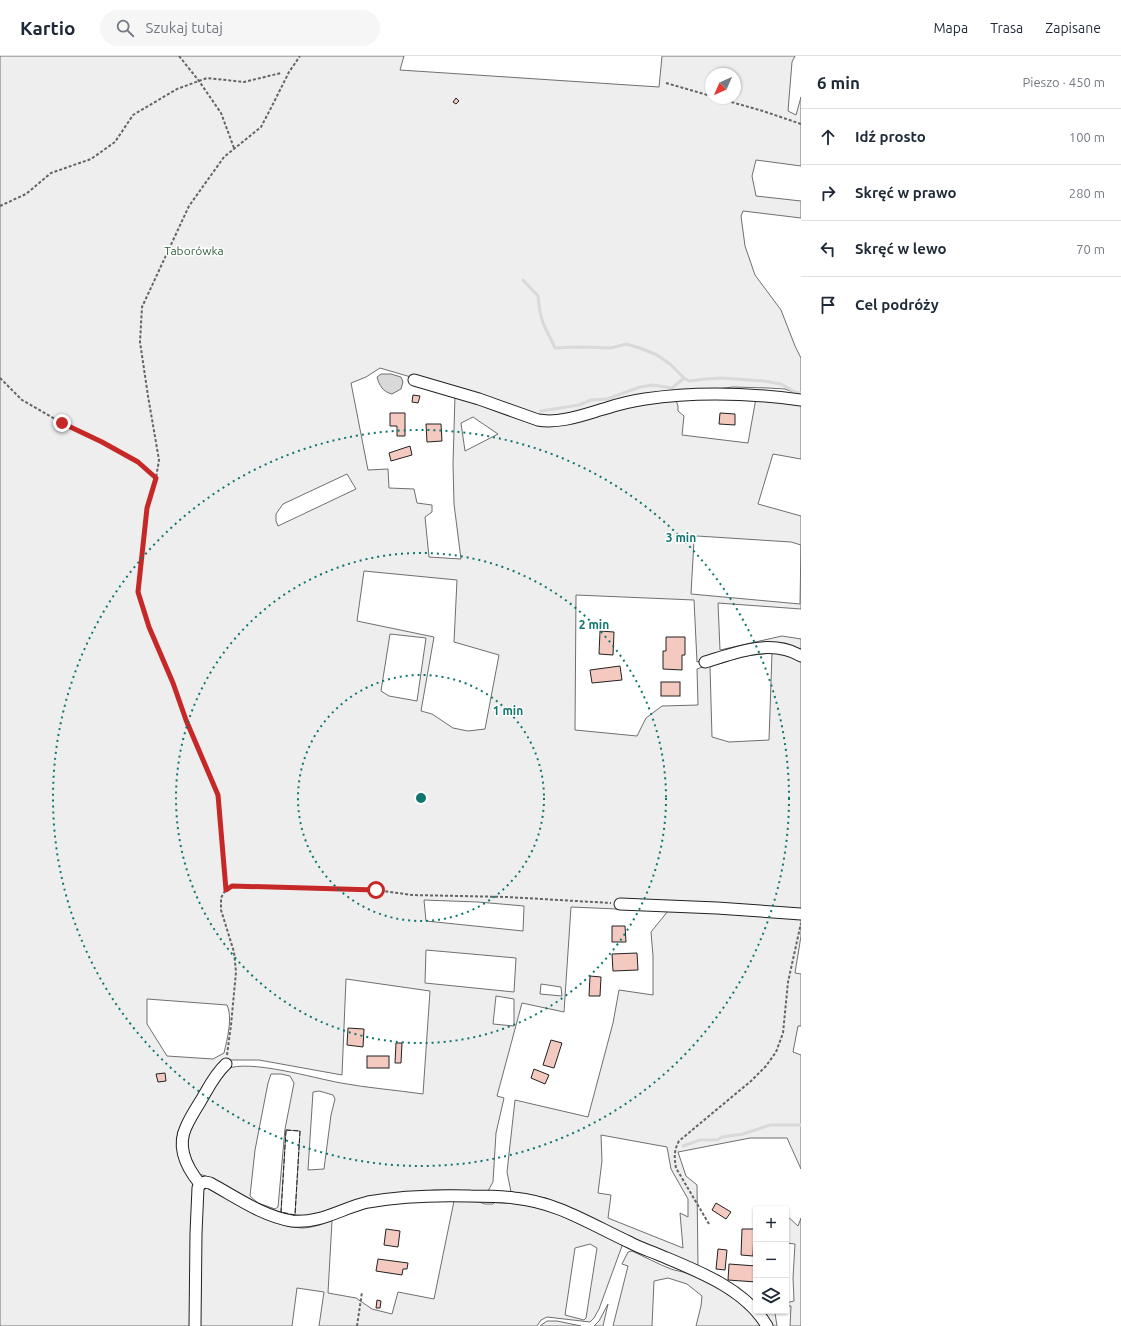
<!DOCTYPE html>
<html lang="pl">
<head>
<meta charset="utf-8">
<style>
  :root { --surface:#fff; --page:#f6f6f7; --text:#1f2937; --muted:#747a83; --line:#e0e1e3 }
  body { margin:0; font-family:Ubuntu,sans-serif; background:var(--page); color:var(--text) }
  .controls { position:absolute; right:12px; bottom:12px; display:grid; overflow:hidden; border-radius:4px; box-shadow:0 1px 3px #0004 }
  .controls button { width:36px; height:36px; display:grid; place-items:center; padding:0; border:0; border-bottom:1px solid var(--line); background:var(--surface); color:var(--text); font:20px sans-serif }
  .compass { position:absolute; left:705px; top:12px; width:36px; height:36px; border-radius:50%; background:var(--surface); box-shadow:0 1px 3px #0004; rotate:225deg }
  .stop { position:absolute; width:12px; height:12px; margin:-9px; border:3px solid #c62828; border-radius:50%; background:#fff }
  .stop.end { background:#c62828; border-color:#fff; box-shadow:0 1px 4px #0008 }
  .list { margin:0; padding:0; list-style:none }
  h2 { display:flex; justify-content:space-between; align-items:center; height:52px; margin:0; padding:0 16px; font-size:17px }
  h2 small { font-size:13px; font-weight:400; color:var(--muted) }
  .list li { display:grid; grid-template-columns:26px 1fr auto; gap:12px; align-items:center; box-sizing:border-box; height:56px; padding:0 16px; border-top:1px solid var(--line) }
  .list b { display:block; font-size:15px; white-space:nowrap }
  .list em { font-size:13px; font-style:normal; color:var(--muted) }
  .icon { flex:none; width:22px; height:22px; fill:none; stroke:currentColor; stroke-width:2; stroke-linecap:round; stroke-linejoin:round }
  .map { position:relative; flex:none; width:801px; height:1270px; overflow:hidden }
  header { display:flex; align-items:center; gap:24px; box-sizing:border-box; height:56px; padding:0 20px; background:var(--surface); border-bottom:1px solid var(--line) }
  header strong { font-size:19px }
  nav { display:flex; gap:22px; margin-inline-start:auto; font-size:14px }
  .search { width:280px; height:36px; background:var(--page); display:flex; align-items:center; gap:10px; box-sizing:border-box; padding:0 14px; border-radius:22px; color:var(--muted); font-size:15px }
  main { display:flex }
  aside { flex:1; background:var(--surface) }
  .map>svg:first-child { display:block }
  .green { fill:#eee; stroke:#6f6f6f; fill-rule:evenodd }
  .water { fill:#d9d9d9; stroke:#6f6f6f }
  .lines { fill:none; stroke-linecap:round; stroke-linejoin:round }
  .stream { stroke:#d9d9d9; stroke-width:3 }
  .building { fill:#f3c9c0; stroke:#222 }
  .minor-casing { stroke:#222; stroke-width:13 }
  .path { stroke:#646464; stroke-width:2; stroke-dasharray:3 2; stroke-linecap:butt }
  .minor { stroke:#fff; stroke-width:11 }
  .fence { stroke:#222; stroke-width:1; stroke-dasharray:5 2; stroke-linecap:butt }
  .route { stroke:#c62828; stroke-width:5 }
  .ring { fill:none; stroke:#0f766e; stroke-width:2; stroke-dasharray:2 4 }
  .labels { text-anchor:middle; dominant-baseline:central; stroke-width:3; stroke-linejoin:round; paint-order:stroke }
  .park-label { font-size:12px; fill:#2f5e38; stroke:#fff }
  .centre { fill:#0f766e; stroke:#fff; stroke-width:2 }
  .ring-label { font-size:12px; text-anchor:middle; font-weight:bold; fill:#0f766e; stroke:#fff; stroke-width:3; stroke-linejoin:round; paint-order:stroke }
</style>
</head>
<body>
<header>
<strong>Kartio</strong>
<div class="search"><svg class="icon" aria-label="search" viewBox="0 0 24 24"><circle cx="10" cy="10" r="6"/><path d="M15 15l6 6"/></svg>Szukaj tutaj</div>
<nav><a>Mapa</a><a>Trasa</a><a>Zapisane</a></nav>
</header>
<main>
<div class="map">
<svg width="801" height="1270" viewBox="0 0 801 1270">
  <rect width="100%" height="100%" fill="#fff"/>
  <g class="green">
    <path d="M 0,0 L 404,0 L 400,14 L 659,31 L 662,0 L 795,0 L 792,6 L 788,55 L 796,59 L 801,41 L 801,110 L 756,104 L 752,120 L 756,140 L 801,145 L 801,162 L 743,155 L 741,160 L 745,190 L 755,219 L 781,254 L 795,290 L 801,302 L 801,339 L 785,333 L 768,332 L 733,331 L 690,336 L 675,342 L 678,350 L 678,355 L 684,360 L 682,379 L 748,387 L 756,342 L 801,349 L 801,403 L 773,398 L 758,448 L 801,460 L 801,553 L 718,547 L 720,594 L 782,580 L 801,583 L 801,854 L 617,844 L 617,853 L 571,851 L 564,956 L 522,947 L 497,1040 L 504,1042 L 496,1077 L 493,1126 L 488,1135 L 435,1134 L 379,1139 L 311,1160 L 295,1159 L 300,1075 L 286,1074 L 281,1156 L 271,1154 L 253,1146 L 212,1122 L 199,1118 L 194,1113 L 186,1095 L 190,1070 L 226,1013 C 250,1003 313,1022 341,1027 C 368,1032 396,1034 423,1038 L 430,935 L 346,923 L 342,1019 L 259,1004 L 224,1004 L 180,1071 L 178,1082 L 195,1132 L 191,1270 L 0,1270 ZM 711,18 L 735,18 L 735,42 L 711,42 ZM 380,312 L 541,359 L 455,339 L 453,408 L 454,448 L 461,503 L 429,501 L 425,461 L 432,456 L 432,449 L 417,447 L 414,433 L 389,432 L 388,413 L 368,414 L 351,327 L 366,321 ZM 473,361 L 498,378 L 465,395 L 461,367 ZM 347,418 L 356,433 L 278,470 L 276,465 L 276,458 L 283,448 ZM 697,480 L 791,486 L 801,489 L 800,548 L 691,538 L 694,484 ZM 364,515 L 457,524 L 454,586 L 499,599 L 485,673 L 468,675 L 453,672 L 432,658 L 421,655 L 434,581 L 357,565 ZM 576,539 L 694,544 L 697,606 L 731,596 L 732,600 L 697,613 L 698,649 L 662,650 L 646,662 L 637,680 L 575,674 ZM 390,578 L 426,582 L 417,645 L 389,640 L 381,635 ZM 772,597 L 769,684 L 729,686 L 712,681 L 710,611 L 744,600 ZM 424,844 L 478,846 L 524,850 L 523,875 L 426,865 ZM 426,894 L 516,902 L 514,936 L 425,927 ZM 541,928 L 561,931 L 562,940 L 540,938 ZM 496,940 L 514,943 L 514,970 L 493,968 ZM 147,943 L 227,949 C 233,961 227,984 224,997 L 213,1003 L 167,1000 L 147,968 ZM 271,1018 L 281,1018 L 290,1020 L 294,1027 L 285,1073 L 278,1151 L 275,1153 L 258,1147 L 250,1140 L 255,1094 L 268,1027 ZM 319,1035 L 333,1039 L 335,1043 L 331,1059 L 324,1113 L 308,1114 L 313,1036 Z"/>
    <path d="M 668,855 L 705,856 L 801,862 L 801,880 L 795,917 L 801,918 L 801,970 L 798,970 L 793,996 L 801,999 L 801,1113 L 787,1082 L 750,1082 L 678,1096 L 686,1120 L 697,1129 L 698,1210 L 652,1192 L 577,1156 L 546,1142 L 511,1136 L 507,1116 L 515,1044 L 588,1061 L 613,967 L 619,934 L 653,939 L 653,900 L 651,876 ZM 601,1079 L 667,1091 L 671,1113 L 688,1143 L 688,1161 L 680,1157 L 683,1192 L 608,1162 L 611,1139 L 598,1137 L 602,1105 Z"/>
    <path d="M 207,1132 C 235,1147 269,1170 302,1172 C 311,1172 323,1168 332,1165 L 328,1237 L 356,1242 L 372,1253 L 392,1258 L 398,1236 L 434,1243 L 454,1145 L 479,1146 L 485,1148 L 493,1148 L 496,1145 L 522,1148 L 549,1154 L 619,1187 L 622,1190 L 599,1253 L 594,1262 L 590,1266 L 547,1261 L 541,1264 L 537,1270 L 319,1270 L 324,1236 L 297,1232 L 292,1270 L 197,1270 L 203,1134 ZM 590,1188 L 597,1192 L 586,1262 L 584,1264 L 565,1259 L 575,1192 Z"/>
    <path d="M 786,1159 L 798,1170 L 801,1162 L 801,1270 L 790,1270 L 791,1250 L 786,1250 L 786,1247 L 794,1245 L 793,1222 L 795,1188 L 786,1187 Z"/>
    <path d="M 632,1195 C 645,1201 658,1208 671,1213 C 676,1215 681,1215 686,1217 C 710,1226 749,1247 761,1270 L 696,1270 L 701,1250 L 702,1240 L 687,1228 L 668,1222 L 654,1225 L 652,1270 L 613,1270 L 628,1210 L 622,1208 L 628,1196 Z"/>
    <path d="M 608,1248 L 603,1270 L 594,1270 L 599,1265 Z"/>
    <path d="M 763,1255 L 776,1255 L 775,1257 L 777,1270 L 770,1270 Z"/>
    <path d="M 547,1265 L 557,1265 L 581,1270 L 540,1270 Z"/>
  </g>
  <path class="water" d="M 381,318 L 391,318 L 401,321 L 403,326 L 401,333 L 392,338 C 383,336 379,329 377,321 Z"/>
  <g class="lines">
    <g class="stream">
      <path d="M 523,224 L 538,240 L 540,256 L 543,267 L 555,292 L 578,291 L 611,292 L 626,288 L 640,292 L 657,299 L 670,308 L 684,322 L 689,325 L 705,323 L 721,322 L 764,325 L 781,328 L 795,336 L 801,337"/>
      <path d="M 541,355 L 579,349 L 591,344 L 607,343 L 640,331 L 653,329 L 672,332 L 684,322"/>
      <path d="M 683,1090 L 700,1084 L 717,1084 L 722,1081 L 743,1078 L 770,1069 L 801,1069"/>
    </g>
  </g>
  <g class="building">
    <path d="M 456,42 L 459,45 L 456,48 L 453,46 Z"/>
    <path d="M 413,339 L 420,340 L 418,347 L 412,346 Z"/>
    <path d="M 390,357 L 405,357 L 405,380 L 397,380 L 397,370 L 390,370 Z"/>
    <path d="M 720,357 L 735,358 L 735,369 L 719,368 Z"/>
    <path d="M 426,368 L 441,368 L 442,385 L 427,386 Z"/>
    <path d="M 410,390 L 412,399 L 391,405 L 389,397 Z"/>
    <path d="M 600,575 L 614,576 L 613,599 L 599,598 Z"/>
    <path d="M 666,581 L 685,581 L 685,599 L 682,599 L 682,614 L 663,613 L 663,595 L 666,595 Z"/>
    <path d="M 620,610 L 622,624 L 592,627 L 590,614 Z"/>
    <rect x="661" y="626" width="19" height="14"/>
    <path d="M 612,870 L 625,870 L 626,886 L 612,886 Z"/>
    <path d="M 637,897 L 638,914 L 613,915 L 612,898 Z"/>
    <path d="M 590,920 L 601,921 L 600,940 L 589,940 Z"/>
    <path d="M 348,972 L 364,973 L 363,991 L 347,989 Z"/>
    <path d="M 551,984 L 562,987 L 554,1012 L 543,1009 Z"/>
    <path d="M 396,987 L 402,987 L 401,1007 L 395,1007 Z"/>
    <rect x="367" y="1000" width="22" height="12"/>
    <path d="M 534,1013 L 549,1019 L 545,1028 L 531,1022 Z"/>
    <path d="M 165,1017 L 166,1025 L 158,1026 L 156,1018 Z"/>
    <path d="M 716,1147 L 731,1156 L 726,1163 L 712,1154 Z"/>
    <path d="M 386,1173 L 400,1175 L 398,1191 L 384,1189 Z"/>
    <path d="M 742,1173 L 754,1173 L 753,1200 L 741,1199 Z"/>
    <path d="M 718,1193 L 727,1194 L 725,1214 L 716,1213 Z"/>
    <path d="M 378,1203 L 408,1207 L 407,1213 L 403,1213 L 402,1219 L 376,1215 Z"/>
    <path d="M 729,1208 L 756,1210 L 756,1226 L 728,1224 Z"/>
    <path d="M 377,1244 L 381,1245 L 380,1252 L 376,1252 Z"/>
  </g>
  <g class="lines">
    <g class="minor-casing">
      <g id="minor">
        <path d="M 414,324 L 479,343 L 538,364 C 561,368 585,358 607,352 C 619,348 632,345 645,343 C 698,335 749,337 801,344"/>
        <path d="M 705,606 C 735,597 771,582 801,600"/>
        <path d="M 620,848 L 717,852 L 801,858"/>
        <path d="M 200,1128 L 205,1126 L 210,1127 C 236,1141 262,1160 292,1165 C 320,1168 342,1152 368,1146 C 402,1140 437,1139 471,1140 C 485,1140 499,1140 514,1142 C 557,1146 590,1168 629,1186 C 638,1191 647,1194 657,1198 C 695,1214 745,1232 767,1270"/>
        <path d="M 200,1128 C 187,1112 176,1092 186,1071 C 190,1062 195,1054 200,1046 C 208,1033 214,1019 226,1008"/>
        <path d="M 195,1270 L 196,1177 L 198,1132 L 200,1128"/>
      </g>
    </g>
    <g class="path">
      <path d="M 179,0 L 199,25 L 221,57 L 234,92"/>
      <path d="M 666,27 L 711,40"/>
      <path d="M 717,42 L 763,55 L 801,68"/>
      <path d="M 0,150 L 26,138 L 51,117 L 91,103 L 115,86 L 133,59 L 177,33 L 207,22 L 244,26 L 281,17"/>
      <path d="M 0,322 L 22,344 L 62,367 L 102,386 L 138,405 L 156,422"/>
      <path d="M 226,833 L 218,739 L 186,664 L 173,627 L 149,571 L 138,537 L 147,452 L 156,422 L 159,404 L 148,340 L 140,286 L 142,251 L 189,150 L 224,101 L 261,71 L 272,50 L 289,16 L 300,0"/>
      <path d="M 227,999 L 231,969 L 236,916 L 234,896 L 221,854 L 221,842 L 226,833 L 232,830 L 376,834 L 412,839 L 507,841 L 611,847"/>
      <path d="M 709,1168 L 676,1112 C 674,1101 674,1094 679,1085 L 751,1025 L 766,1010 L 776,996 L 783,977 L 788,926 L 801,867"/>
      <path d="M 357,1270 L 362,1236"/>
    </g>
    <use href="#minor" class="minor"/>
    <path class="fence" d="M 286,1074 L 300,1075 L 295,1159 L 281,1156 Z"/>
  </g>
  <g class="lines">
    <path class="route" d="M 62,367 L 102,386 L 138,406 L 156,422 L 147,452 L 138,536 L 149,571 L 173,627 L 186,664 L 218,739 L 226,834 L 232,830 L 376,834"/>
  </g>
  <g class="ring">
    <circle cx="421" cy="742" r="123"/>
    <circle cx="421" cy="742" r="245"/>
    <circle cx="421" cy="742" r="368"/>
  </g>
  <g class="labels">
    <g class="park-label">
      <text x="194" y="194">Taborówka</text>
    </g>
  </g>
  <circle cx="421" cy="742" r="6" class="centre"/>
  <g class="ring-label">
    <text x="681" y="486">3 min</text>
    <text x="594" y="573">2 min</text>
    <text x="508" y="659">1 min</text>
  </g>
</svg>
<div class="controls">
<button>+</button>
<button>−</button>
<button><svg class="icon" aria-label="layers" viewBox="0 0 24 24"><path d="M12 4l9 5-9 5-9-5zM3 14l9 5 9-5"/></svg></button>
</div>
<svg class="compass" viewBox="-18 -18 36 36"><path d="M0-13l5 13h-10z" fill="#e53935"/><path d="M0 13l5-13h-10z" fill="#747a83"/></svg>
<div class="stop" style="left:376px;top:834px"></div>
<div class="stop end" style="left:62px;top:367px"></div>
</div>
<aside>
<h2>6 min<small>Pieszo · 450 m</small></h2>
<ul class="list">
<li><svg class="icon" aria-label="ahead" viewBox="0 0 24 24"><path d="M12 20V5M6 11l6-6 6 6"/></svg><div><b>Idź prosto</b></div><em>100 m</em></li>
<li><svg class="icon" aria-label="right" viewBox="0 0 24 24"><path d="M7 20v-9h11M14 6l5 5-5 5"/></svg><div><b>Skręć w prawo</b></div><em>280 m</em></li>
<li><svg class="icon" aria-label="left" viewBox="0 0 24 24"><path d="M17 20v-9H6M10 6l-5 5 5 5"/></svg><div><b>Skręć w lewo</b></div><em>70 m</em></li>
<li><svg class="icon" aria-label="arrive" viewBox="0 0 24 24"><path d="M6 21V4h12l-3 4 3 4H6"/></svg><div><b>Cel podróży</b></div></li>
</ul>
</aside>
</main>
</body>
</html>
